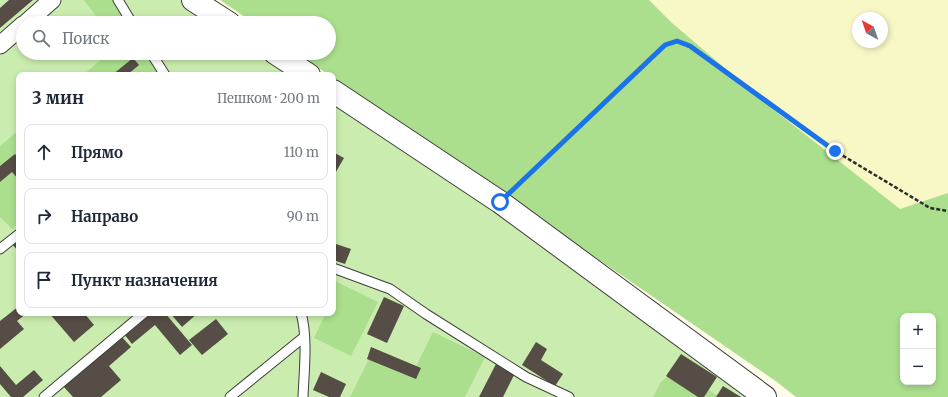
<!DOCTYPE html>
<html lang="ru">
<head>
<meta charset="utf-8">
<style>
  :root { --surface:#fff; --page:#f2f2f3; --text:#1f2937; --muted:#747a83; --line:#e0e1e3 }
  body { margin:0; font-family:Merriweather,serif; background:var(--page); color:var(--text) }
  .controls { position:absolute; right:12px; bottom:12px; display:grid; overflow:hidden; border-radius:8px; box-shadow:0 2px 6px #0003 }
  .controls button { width:36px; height:36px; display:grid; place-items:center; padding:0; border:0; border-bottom:1px solid var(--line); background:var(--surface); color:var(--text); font:20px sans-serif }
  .compass { position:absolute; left:852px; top:12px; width:36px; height:36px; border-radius:50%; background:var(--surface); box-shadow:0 2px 6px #0003; rotate:320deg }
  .stop { position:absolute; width:12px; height:12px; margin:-9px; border:3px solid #1a73e8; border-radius:50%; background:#fff }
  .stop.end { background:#1a73e8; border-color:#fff; box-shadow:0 1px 4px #0008 }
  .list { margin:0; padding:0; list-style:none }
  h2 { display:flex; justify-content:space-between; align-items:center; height:52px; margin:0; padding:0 16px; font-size:17px }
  h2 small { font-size:13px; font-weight:400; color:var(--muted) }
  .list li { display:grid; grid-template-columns:26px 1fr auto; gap:12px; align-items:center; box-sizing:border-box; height:56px; margin:0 8px 8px; padding:0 8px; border:1px solid var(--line); border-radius:8px }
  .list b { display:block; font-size:15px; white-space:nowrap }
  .list em { font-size:13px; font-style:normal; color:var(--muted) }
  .icon { flex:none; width:22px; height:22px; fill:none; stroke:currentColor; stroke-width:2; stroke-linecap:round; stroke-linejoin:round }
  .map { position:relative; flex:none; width:948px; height:397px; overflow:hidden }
  .search { position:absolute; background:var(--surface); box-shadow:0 2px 6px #0003; left:16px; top:16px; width:320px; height:44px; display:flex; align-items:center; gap:10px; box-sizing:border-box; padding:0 14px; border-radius:22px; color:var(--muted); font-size:15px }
  .panel { position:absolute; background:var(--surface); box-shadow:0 2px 6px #0003; left:16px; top:72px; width:320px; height:244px; border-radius:8px }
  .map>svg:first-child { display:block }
  .farmland { fill:#f8f7c6; fill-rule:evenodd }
  .green { fill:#caedaf }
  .forest { fill:#abdf8d; fill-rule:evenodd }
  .building { fill:#554d46 }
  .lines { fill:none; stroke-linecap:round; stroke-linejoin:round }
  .service-casing { stroke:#3e3e3e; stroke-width:11 }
  .minor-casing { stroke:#3e3e3e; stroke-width:19 }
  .tertiary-casing { stroke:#3e3e3e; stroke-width:24 }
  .path { stroke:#2d2d2d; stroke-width:2.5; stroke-dasharray:4 2; stroke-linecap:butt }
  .service { stroke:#fff; stroke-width:9 }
  .minor { stroke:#fff; stroke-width:17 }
  .tertiary { stroke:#fff; stroke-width:22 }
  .route { stroke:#1a73e8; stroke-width:5 }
</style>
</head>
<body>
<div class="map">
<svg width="948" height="397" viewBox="0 0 948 397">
  <rect width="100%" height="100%" fill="#fffce9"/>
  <path class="farmland" d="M 220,0 L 948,0 L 948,397 L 796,397 L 777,382 L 333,77 L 333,75 L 329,75 L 297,53 L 329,53 L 329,23 L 254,23 ZM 858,18 L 882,18 L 882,42 L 858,42 ZM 903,316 L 933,316 L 933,382 L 903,382 Z"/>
  <path class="green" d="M 0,0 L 189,0 L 224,23 L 23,23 L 23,53 L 270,53 L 303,75 L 19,75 L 19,313 L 333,313 L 333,95 L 771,397 L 0,397 Z"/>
  <g class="forest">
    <path d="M 84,0 L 118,0 L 134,23 L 101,23 Z"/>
    <path d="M 220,0 L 649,0 L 672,23 L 774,110 L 900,209 L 948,193 L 948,397 L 796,397 L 777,382 L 333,77 L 333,75 L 329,75 L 297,53 L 329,53 L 329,23 L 254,23 ZM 903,316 L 933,316 L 933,382 L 903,382 Z"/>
    <path d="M 109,53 L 152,53 L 166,75 L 83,75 Z"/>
    <path d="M 19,130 L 19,223 L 12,229 L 0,217 L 0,146 Z"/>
    <path d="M 333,280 L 378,302 L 351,356 L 314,338 L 326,313 L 333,313 Z"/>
    <path d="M 433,332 L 485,357 L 465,397 L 350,397 L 372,353 L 413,373 Z"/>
    <path d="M 678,369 L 719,397 L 653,397 L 661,382 Z"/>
  </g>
  <g class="building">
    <path d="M 9,0 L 33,0 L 0,28 L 0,8 Z"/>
    <path d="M 133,58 L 139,65 L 127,75 L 112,75 Z"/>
    <path d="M 333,152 L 344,158 L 333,177 Z"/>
    <path d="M 15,154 L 19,159 L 19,180 L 12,172 L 0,182 L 0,166 Z"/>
    <path d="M 19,239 L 19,252 L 12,244 Z"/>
    <path d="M 333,243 L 351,249 L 345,264 L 333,260 Z"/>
    <path d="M 384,297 L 404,306 L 387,343 L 367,334 Z"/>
    <path d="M 19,306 L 19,313 L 27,313 L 17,321 L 24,329 L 0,349 L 0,321 Z"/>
    <path d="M 49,313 L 84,313 L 94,325 L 74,342 Z"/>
    <path d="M 149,313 L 165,313 L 192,345 L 180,355 L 155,325 L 132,344 L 124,334 Z"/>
    <path d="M 170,313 L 198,313 L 182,327 Z"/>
    <path d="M 216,319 L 228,334 L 202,355 L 189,340 Z"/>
    <path d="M 121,336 L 131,347 L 109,366 L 121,380 L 101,397 L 73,397 L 63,386 Z"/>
    <path d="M 536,342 L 547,349 L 541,360 L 563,374 L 555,386 L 522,365 Z"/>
    <path d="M 371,347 L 421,368 L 416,379 L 367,359 Z"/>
    <path d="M 681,354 L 717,377 L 704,397 L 698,397 L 666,376 Z"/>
    <path d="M 496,364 L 515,373 L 503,397 L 479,397 Z"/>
    <path d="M 0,366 L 16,385 L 34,370 L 43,380 L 23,397 L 11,397 L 0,384 Z"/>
    <path d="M 321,372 L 346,384 L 340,397 L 329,397 L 313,390 Z"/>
    <path d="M 723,386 L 741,397 L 716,397 Z"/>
  </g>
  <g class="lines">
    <g class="service-casing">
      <g id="service">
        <path d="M 118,0 L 132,23"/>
        <path d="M 151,53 L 165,75"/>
        <path d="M 0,249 L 19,234"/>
        <path d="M 333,268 L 390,289 L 426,314 L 526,377 L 569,397"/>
        <path d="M 301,313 C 308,338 304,371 303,397"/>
        <path d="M 44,397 L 144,313"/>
        <path d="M 230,397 L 304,337"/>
      </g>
    </g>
    <g class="minor-casing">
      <g id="minor">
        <path d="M 26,23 L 52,0"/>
        <path d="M 0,45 L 23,25"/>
      </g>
    </g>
    <g class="tertiary-casing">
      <g id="tertiary">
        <path d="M 193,0 L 229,23"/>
        <path d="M 275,53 L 309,75"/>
        <path d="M 333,91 L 500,202 L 765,397"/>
      </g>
    </g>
    <path class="path" d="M 512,191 L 665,45 L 677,41 L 690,47 L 835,151 L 930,208 L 948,211"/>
    <use href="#service" class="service"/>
    <use href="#minor" class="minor"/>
    <use href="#tertiary" class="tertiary"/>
  </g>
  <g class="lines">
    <path class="route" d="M 500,202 L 665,45 L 677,41 L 690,46 L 835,151"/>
  </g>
</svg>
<div class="controls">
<button>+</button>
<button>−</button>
</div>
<svg class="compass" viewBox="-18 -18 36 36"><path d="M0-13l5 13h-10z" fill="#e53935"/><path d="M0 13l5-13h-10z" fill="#747a83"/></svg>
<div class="stop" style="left:500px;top:202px"></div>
<div class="stop end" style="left:835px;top:151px"></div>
<div class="search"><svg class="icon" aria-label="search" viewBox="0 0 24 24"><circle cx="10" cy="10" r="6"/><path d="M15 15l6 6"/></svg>Поиск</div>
<section class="panel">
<h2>3 мин<small>Пешком · 200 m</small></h2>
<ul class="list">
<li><svg class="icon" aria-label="ahead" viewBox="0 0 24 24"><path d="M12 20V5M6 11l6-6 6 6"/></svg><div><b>Прямо</b></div><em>110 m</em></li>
<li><svg class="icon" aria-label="right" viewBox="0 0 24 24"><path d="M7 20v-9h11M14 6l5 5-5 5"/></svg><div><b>Направо</b></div><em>90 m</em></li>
<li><svg class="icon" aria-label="arrive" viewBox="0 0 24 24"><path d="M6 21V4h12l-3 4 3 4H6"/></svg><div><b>Пункт назначения</b></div></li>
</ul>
</section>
</div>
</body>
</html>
